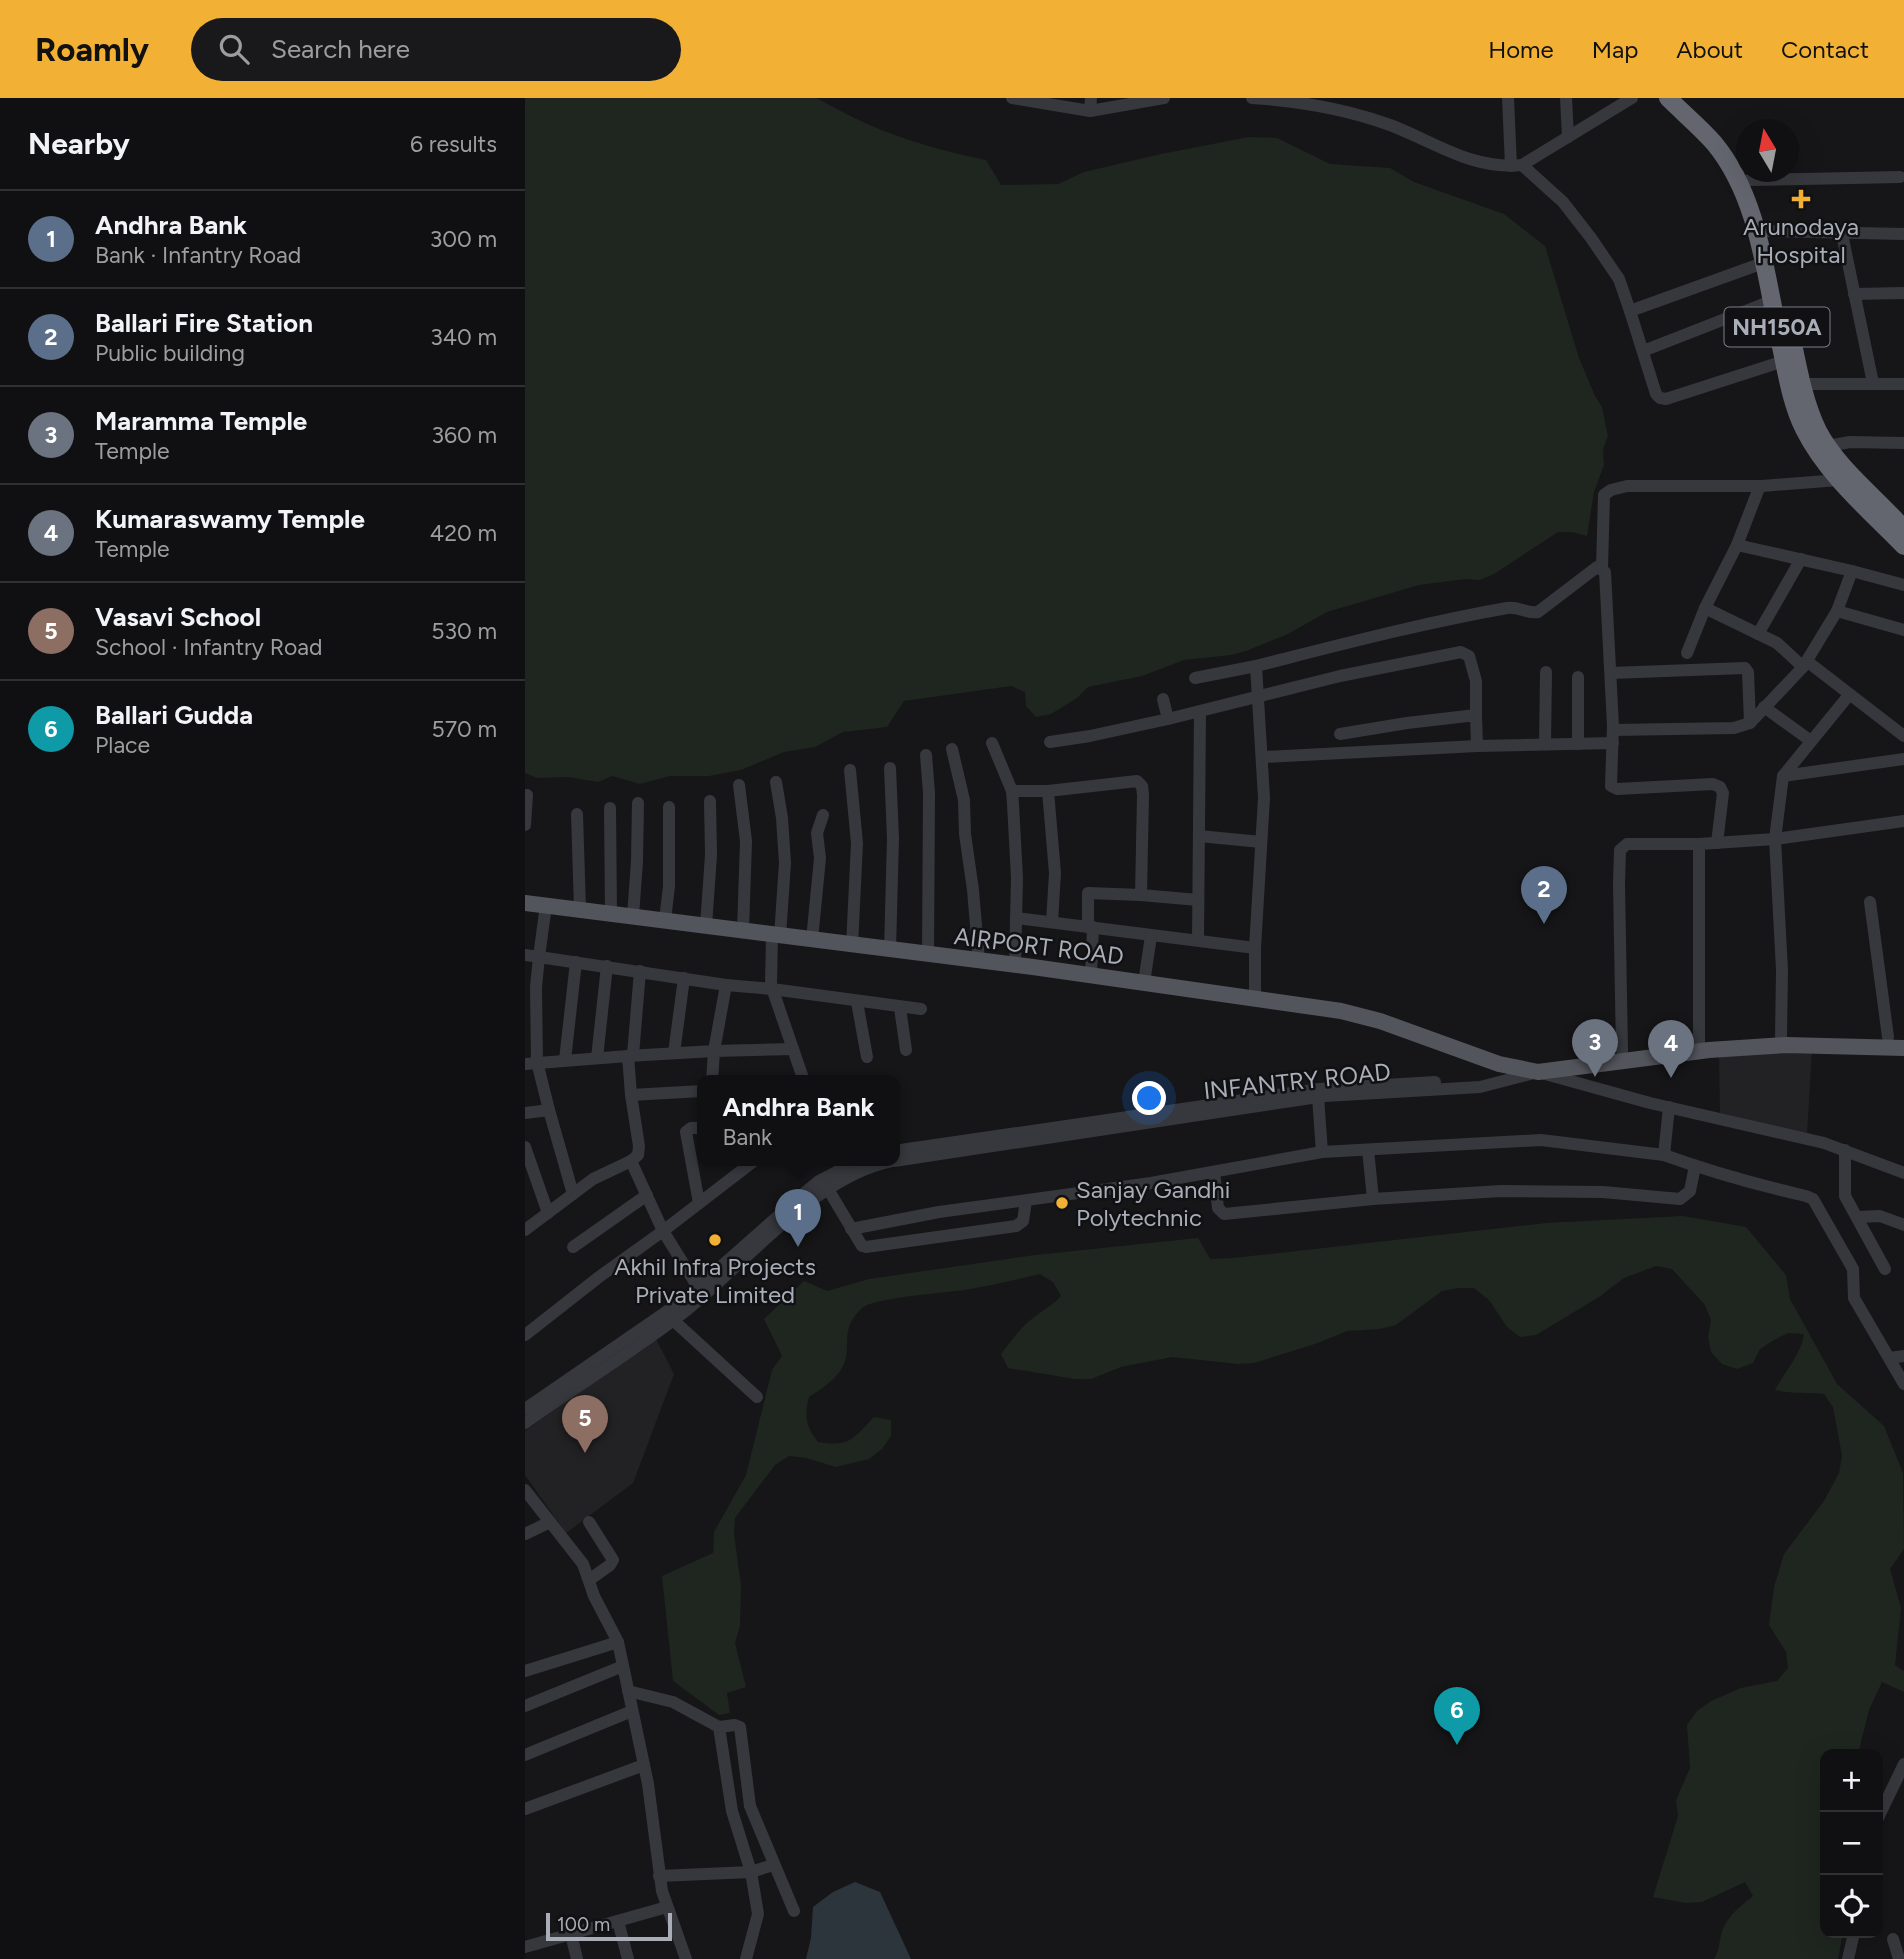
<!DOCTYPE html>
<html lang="en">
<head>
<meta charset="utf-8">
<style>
  :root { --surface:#101012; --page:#19191b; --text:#f1f3f6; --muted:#9c9d9f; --line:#303032; --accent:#f2b134 }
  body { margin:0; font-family:Figtree,sans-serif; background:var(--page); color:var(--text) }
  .controls { position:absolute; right:21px; bottom:21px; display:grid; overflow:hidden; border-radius:14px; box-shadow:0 7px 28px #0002 }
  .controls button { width:63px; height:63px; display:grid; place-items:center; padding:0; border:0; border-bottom:2px solid var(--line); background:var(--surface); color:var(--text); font:35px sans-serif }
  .compass { position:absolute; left:1211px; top:21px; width:63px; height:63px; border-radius:50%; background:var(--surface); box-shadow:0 7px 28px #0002; rotate:350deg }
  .scale { position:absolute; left:21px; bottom:18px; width:126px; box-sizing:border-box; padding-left:7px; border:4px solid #a8adb8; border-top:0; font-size:19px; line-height:24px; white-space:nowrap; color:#a8adb8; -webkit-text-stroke:5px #111113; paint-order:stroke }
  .you { position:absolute; left:625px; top:1001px; width:24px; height:24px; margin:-18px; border:5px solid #fff; border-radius:50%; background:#1a73e8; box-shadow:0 0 0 10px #1a73e833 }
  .badge { display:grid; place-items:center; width:46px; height:46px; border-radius:50%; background:var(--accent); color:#fff; font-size:23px; font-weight:700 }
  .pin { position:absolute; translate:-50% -58px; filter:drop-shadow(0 2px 4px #0008) }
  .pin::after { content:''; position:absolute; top:37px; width:24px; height:21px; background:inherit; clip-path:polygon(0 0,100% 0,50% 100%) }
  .popup { position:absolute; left:172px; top:977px; width:203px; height:91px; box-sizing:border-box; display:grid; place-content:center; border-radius:14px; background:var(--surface); filter:drop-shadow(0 2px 5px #0005); font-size:23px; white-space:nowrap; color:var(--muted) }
  .popup b { font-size:26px; color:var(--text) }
  .popup::after { content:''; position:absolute; left:50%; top:100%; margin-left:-14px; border:14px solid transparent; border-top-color:var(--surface) }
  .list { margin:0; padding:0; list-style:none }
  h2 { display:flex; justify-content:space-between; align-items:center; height:91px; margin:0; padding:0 28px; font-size:30px }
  h2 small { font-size:23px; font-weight:400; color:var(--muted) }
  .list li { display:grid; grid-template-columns:46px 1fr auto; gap:21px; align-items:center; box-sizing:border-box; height:98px; padding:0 28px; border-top:2px solid var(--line) }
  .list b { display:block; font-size:26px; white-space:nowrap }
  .list p { margin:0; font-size:23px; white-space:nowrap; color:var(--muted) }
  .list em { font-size:23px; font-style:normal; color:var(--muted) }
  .icon { flex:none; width:38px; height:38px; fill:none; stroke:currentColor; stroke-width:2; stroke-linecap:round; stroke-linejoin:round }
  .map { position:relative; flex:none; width:1379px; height:1861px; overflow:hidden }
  header { display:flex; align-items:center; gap:42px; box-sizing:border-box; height:98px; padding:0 35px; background:var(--accent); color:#111 }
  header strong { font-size:33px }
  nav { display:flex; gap:38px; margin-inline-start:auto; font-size:24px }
  .search { width:490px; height:63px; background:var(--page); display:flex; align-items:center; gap:18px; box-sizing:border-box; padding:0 24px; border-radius:38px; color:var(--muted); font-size:26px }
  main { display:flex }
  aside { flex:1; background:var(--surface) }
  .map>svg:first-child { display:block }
  .built { fill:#222225 }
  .green { fill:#1e261f }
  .water { fill:#2c353c }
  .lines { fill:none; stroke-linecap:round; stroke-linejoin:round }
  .minor { stroke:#37383d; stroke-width:12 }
  .major { stroke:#53555c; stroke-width:16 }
  .highway { stroke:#63666e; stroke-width:18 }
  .poi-dot { fill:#f2b134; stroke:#111113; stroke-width:2.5 }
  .labels { text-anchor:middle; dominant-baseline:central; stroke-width:5; stroke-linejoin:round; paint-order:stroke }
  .shield { fill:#111113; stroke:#7b7e86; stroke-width:2 }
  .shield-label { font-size:23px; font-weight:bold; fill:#a8adb8 }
  .poi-label { font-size:24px; fill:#a8adb8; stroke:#111113 }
  .street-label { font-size:24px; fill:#a8adb8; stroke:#111113 }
</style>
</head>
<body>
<header>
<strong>Roamly</strong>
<div class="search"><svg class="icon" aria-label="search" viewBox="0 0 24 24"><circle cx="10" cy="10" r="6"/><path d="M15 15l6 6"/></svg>Search here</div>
<nav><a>Home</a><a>Map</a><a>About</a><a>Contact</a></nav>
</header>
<main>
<aside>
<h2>Nearby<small>6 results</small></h2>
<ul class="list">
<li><span class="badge" style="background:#5c6f8a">1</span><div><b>Andhra Bank</b><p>Bank · Infantry Road</p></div><em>300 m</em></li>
<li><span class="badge" style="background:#5c6f8a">2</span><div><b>Ballari Fire Station</b><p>Public building</p></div><em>340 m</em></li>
<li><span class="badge" style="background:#6b7280">3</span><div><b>Maramma Temple</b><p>Temple</p></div><em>360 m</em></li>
<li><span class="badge" style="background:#6b7280">4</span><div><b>Kumaraswamy Temple</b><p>Temple</p></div><em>420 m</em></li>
<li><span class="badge" style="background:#8d6e63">5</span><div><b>Vasavi School</b><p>School · Infantry Road</p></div><em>530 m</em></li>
<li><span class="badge" style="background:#0f9aa8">6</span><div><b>Ballari Gudda</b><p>Place</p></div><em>570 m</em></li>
</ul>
</aside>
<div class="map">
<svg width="1379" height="1861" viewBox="0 0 1379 1861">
  <rect width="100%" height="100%" fill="#161618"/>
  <g class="built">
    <path d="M 1287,951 L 1282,1037 L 1195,1015 L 1194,956 Z"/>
    <path d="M 130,1239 L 149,1276 L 108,1385 L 41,1435 L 0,1377 L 0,1333 Z"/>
  </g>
  <g class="green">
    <path d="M 0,0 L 292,0 C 348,33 398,49 461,62 L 476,87 L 533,86 L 559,74 L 636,56 L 724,39 L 752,40 L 805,66 L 865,70 L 889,84 L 979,116 L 1020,148 L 1054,260 L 1070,298 L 1077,309 L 1083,338 L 1078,352 L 1079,367 L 1069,394 L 1062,438 L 1047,434 L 1033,434 L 969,476 L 955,482 L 940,481 L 894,487 L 802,514 L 763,536 L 721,553 L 706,557 L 659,562 L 617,578 L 563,589 L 552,600 L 526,616 L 511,619 L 501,608 L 500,594 L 486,588 L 379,603 L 362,629 L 318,634 L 290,649 L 259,654 L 216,672 L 184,678 L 145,678 L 115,686 L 87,678 L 73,684 L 43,679 L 12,680 L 0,675 Z"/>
    <path d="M 1158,1118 L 1221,1129 L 1261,1177 L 1265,1201 L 1312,1286 L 1359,1328 L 1378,1375 L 1379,1451 L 1365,1471 L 1376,1510 L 1370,1567 L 1379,1573 L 1379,1594 L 1357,1584 L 1344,1612 L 1333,1656 L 1300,1656 L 1300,1835 L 1318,1835 L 1313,1861 L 1189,1861 C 1195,1851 1194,1843 1197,1833 C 1203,1817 1216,1808 1228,1798 L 1220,1784 L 1177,1804 L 1161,1805 L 1128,1799 L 1153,1718 L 1151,1702 L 1165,1670 L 1162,1627 L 1172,1613 L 1186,1603 L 1216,1590 L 1252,1583 L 1263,1570 L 1261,1554 L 1244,1527 L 1249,1489 L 1259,1456 L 1299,1403 L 1314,1375 L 1317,1358 L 1308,1309 L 1299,1296 C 1282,1294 1267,1296 1250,1292 C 1260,1273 1276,1257 1279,1236 L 1263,1235 L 1249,1242 L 1235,1251 L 1228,1265 L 1212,1271 L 1197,1266 L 1186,1254 L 1183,1239 L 1186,1222 L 1180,1207 L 1147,1171 L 1131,1168 L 1099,1180 L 1074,1199 L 1011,1237 L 995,1239 L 982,1229 L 964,1202 L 949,1190 L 933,1190 L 917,1193 L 871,1227 L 855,1231 L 822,1233 L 793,1245 L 729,1265 L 713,1266 L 647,1259 L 596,1269 L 566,1281 L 550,1281 L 483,1270 L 476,1256 C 486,1243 495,1230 508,1220 C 518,1212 527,1208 536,1198 L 528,1184 L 515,1176 C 494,1181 473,1186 451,1190 C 429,1195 349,1198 336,1211 C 314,1233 327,1246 319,1266 C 314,1279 296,1292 284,1299 C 279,1318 281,1329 293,1344 C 324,1350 329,1340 349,1319 L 366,1322 L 366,1338 L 357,1351 L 344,1361 L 311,1369 L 281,1360 L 264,1358 L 250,1367 L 210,1420 L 209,1436 L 216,1487 L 215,1528 L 210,1545 L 221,1589 L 202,1595 L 205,1615 L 194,1617 L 148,1583 L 137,1478 L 188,1455 L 189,1434 L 221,1377 L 247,1272 L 257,1258 L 239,1221 L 279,1183 L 302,1193 L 344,1181 L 510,1157 L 673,1140 L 685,1161 L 708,1160 L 1022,1125 Z"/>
  </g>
  <path class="water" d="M 330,1784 L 355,1794 L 386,1861 L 281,1861 L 286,1840 L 288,1809 L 308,1794 Z"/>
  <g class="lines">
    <g class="minor">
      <path d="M 487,0 L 565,13"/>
      <path d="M 566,0 L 565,13 L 639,0"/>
      <path d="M 727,0 C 774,3 821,11 865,27 C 910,44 946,72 997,67"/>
      <path d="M 983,0 L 986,68"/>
      <path d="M 1041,0 L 1043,39"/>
      <path d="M 1215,86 L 1224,82 L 1375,79"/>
      <path d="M 1241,133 L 1379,136"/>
      <path d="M 1317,136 L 1348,285"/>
      <path d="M 1238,165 L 1105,213 L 1131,296 L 1135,300 L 1141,301 L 1259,263"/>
      <path d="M 1329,196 L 1379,195"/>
      <path d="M 1105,213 L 1094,181 L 1066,140 L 1038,104 L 997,67 L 1107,0"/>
      <path d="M 1118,253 L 1246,203"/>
      <path d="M 1278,286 L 1379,286"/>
      <path d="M 1303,348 L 1325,344 L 1379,345"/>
      <path d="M 1212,447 L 1234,390 L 1237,388 L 1314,382"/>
      <path d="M 1077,470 L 1079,397 L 1086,392 L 1102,388 L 1237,388"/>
      <path d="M 1312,513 L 1379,532"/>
      <path d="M 1233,536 L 1276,461"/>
      <path d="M 1162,555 L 1180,510"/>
      <path d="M 1283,564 L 1379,638"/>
      <path d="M 1278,569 L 1312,513 L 1327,473"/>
      <path d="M 1086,575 L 1220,570 L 1223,574 L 1225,625 L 1209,630 L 1088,632"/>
      <path d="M 1053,579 L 1053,646"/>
      <path d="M 670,580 L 731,568"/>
      <path d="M 1239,609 L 1286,643"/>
      <path d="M 643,621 L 815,578 L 936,554 L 944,558 L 951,583 L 951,617"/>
      <path d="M 1225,625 L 1278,569 L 1252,545 L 1180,510 L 1212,447 L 1327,473 L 1379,487"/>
      <path d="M 815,636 L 882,625 L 951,617 L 952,648 L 1088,645"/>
      <path d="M 525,644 L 565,638 L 643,621 L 638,601"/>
      <path d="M 467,645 L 487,693 L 488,706 L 492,780 L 490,867"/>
      <path d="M 1020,646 L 1021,574"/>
      <path d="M 427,651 L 439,702 L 440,736 L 448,792 L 454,863"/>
      <path d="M 401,657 L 404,695 L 403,856"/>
      <path d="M 738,659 L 952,648"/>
      <path d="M 325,672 L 332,745 L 327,848"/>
      <path d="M 1258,678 L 1324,597"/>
      <path d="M 251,684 L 257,720 L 260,765 L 255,838"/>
      <path d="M 214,687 L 221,743 L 218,833"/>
      <path d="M 487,693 L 523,693"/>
      <path d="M 85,710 L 86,815"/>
      <path d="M 52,716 L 55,811"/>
      <path d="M 0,727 L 2,697"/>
      <path d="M 674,738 L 736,744"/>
      <path d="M 616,797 L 673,802"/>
      <path d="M 1345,804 L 1363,939"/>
      <path d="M 21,807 L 14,859 L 201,887 L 247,891 L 396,911"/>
      <path d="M 108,818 L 112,763 L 113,705"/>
      <path d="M 491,820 L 730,850 L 730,900"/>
      <path d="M 140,822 L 144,788 L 144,709"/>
      <path d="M 527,824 L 530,775 L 523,693 L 612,683 L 617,688 L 618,697 L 616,797 L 563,795 L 563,829"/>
      <path d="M 181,828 L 186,757 L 185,703"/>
      <path d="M 247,837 L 246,887 L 279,983"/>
      <path d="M 287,842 L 295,760 L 292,735 L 298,717"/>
      <path d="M 673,842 L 675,613"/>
      <path d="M 730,850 L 739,700 L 731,568 C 814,547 897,525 982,510 C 993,508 1002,516 1013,514 L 1072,469 L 1080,474 L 1088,628 L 1086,688 L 1092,691 L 1188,686 L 1195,689 L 1198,695 L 1192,745"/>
      <path d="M 365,852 L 368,740 L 365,670"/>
      <path d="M 0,857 L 14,859 L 11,889 L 12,964 L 24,1012"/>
      <path d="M 566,877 L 568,829"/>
      <path d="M 619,885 L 626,838"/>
      <path d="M 332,904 L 342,959"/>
      <path d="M 375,910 L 381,952"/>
      <path d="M 1256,938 L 1257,872 L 1250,741 L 1379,723"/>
      <path d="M 1174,944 L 1174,746 L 1250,741 L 1258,678 L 1379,661"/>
      <path d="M 1097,953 L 1094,787 L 1095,752 L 1102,746 L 1174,746"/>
      <path d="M 149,955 L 159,880"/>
      <path d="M 108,957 L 115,873"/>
      <path d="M 72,960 L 82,868"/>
      <path d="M 40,962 L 51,864"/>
      <path d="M 0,966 L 103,958"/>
      <path d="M 187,983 L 189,953 L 268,951"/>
      <path d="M 106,997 L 177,993"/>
      <path d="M 0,1015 L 24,1012 L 48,1096"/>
      <path d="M 0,1049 L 23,1115"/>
      <path d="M 843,1052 L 848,1101"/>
      <path d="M 1320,1052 L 1320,1098 L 1360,1171"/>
      <path d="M 369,1053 L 794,991 L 910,984"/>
      <path d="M 797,1054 L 1016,1042 L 1139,1057 L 1144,1009"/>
      <path d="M 1139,1057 C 1186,1074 1233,1087 1281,1098 L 1288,1101 L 1328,1171 L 1329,1200 L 1379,1286"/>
      <path d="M 106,1063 L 113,1057 L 114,1048 L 106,997 L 103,958 L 189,953 L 201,887"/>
      <path d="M 369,1063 L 800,998 L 955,989 L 1013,974 L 1125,1005 L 1299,1045 L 1379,1075"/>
      <path d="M 689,1074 L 693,1110 L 699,1116 L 848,1101 L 976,1093 L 1078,1094 L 1155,1101 L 1165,1093 L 1170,1068"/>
      <path d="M 297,1086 L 303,1091 L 337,1148 L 341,1149 L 491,1128 L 498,1123 L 501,1103"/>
      <path d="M 174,1105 L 161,1034 L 166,1030 L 177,1030"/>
      <path d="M 1333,1119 L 1355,1118 L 1379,1127"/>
      <path d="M 326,1131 L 414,1114 L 626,1085 L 797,1054 L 793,999"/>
      <path d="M 0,1132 L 68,1081 L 106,1063 L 138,1133 L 229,1063"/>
      <path d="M 48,1149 L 122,1097"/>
      <path d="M 148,1222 L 232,1299"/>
      <path d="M 0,1237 L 74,1179 L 138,1133 L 176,1194"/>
      <path d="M 1365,1260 L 1379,1258"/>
      <path d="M 0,1311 L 157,1203 L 277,1097 L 294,1083 L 332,1063"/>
      <path d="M 0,1325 C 52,1288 107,1254 158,1215 C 219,1167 290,1078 367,1063"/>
      <path d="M 0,1392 L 58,1466 L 69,1498 L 93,1544 L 123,1686 L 137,1793 L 161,1861"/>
      <path d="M 0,1436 L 25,1424"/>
      <path d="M 64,1482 L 85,1467 L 88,1462 L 64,1424"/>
      <path d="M 0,1573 L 93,1544"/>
      <path d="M 103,1593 L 148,1604 L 194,1629 L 207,1713 L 226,1774 L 233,1816 L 221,1861"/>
      <path d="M 0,1608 L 98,1568"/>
      <path d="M 194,1629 L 210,1627 L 215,1629 L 225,1708 L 269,1813"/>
      <path d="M 0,1657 L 107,1613"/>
      <path d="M 0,1711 L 119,1667"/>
      <path d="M 1353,1720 L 1379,1666"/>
      <path d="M 134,1778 L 226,1774 L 248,1767"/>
      <path d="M 93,1823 L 103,1861"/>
      <path d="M 46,1836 L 52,1861"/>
      <path d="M 1368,1841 L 1374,1861"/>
      <path d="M 0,1849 L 142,1809"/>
      <path d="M 1323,1861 L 1329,1835"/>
    </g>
    <path class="major" d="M 0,805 L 508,869 L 816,913 L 855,923 L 974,966 L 1013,974 L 1184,952 L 1261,947 L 1379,950"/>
    <g class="highway">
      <path d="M 1143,0 C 1158,15 1175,29 1189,45 C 1233,98 1240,174 1254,239 C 1261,270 1265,303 1279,331 C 1302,377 1344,412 1379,448"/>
      <path d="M 1262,218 C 1271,256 1276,298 1293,333 C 1313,371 1351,399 1379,431"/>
    </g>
  </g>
  <g class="poi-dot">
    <path d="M1272.5 90.5h7v7h7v7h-7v7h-7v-7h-7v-7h7z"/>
    <circle cx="537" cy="1105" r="7"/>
    <circle cx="190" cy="1142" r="7"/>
  </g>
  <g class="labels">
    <rect class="shield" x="1199.5" y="209.5" width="105" height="39" rx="5"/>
    <g class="shield-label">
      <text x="1252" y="229">NH150A</text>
    </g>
    <g class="poi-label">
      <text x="1276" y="128">Arunodaya<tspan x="1276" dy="28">Hospital</tspan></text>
      <text x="551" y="1091" text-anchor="start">Sanjay Gandhi<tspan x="551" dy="28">Polytechnic</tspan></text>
      <text x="190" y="1168">Akhil Infra Projects<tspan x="190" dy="28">Private Limited</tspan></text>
    </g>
    <g class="street-label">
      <text transform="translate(514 848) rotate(7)">AIRPORT ROAD</text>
      <text transform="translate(772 983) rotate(-6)">INFANTRY ROAD</text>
    </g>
  </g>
</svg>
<div class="controls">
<button>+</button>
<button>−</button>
<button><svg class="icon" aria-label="locate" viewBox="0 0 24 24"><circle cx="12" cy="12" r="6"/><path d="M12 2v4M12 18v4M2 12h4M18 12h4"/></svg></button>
</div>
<svg class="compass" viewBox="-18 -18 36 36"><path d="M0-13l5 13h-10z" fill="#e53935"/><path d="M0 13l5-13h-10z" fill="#9c9d9f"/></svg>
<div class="scale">100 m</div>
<div class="you"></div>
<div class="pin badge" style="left:273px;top:1149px;background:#5c6f8a">1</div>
<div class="popup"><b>Andhra Bank</b>Bank</div>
<div class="pin badge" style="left:1019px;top:826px;background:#5c6f8a">2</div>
<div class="pin badge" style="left:1070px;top:979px;background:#6b7280">3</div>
<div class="pin badge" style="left:1146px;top:980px;background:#6b7280">4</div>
<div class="pin badge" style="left:60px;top:1355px;background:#8d6e63">5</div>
<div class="pin badge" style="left:932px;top:1647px;background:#0f9aa8">6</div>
</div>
</main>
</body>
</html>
